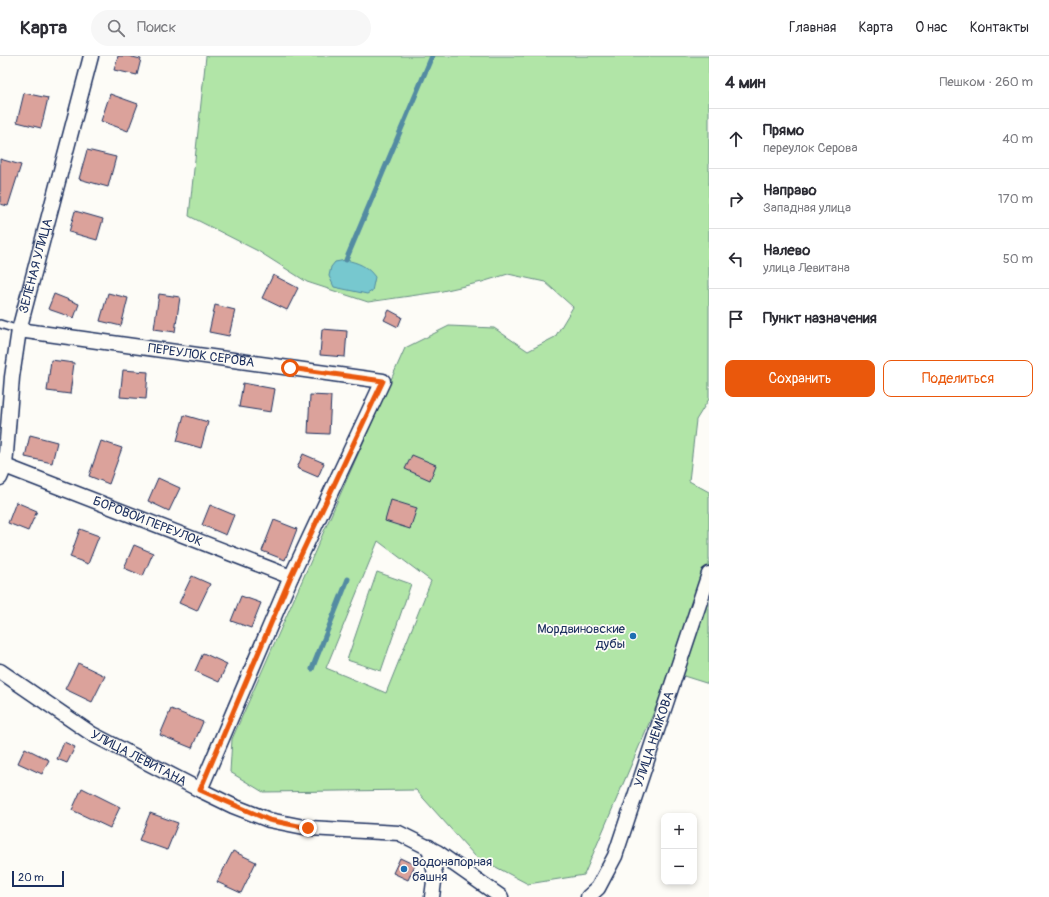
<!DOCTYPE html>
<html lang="ru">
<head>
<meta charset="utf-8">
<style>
  :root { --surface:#fff; --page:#f7f7f7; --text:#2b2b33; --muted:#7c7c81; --line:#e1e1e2; --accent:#ea580c }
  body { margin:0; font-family:Pangolin,sans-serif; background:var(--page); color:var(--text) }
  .controls { position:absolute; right:12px; bottom:12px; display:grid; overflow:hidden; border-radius:8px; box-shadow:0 2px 6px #0003 }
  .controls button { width:36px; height:36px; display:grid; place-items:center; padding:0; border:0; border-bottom:1px solid var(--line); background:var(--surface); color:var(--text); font:20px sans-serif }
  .scale { position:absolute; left:12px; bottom:10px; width:52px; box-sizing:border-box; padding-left:4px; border:2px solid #1b2f5e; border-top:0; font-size:11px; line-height:14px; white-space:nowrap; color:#1b2f5e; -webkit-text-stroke:3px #fdfcf7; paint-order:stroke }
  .stop { position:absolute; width:12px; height:12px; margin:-9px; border:3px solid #ea580c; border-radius:50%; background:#fff }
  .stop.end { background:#ea580c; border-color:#fff; box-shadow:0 1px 4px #0008 }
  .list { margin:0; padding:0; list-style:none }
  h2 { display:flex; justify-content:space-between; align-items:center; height:52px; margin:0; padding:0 16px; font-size:17px }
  h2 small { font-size:13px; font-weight:400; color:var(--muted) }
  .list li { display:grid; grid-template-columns:26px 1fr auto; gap:12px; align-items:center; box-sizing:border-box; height:60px; padding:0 16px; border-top:1px solid var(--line) }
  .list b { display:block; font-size:15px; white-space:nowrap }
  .list p { margin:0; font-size:13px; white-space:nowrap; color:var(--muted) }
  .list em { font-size:13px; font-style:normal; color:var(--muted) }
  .actions { display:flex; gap:8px; padding:12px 16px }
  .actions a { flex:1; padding:9px 0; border:1px solid var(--accent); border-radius:8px; text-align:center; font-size:14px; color:var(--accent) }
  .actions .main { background:var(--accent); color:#fff }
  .icon { flex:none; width:22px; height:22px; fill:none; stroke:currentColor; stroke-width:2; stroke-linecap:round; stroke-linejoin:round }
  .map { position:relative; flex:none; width:709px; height:841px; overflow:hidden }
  header { display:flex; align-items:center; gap:24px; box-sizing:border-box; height:56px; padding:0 20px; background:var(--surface); border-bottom:1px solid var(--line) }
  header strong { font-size:19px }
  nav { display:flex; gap:22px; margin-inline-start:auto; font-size:14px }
  .search { width:280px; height:36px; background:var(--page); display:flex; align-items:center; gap:10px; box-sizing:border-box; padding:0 14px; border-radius:22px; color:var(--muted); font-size:15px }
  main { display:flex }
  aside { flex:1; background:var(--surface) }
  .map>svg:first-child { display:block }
  .green { fill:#b1e5a7; stroke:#668a82; fill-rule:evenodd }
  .water { fill:#77c8cf; stroke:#528ba2 }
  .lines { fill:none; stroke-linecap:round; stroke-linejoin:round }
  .stream { stroke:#528ba2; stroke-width:5 }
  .building { fill:#dba29b; stroke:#1b2f5e }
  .service-casing { stroke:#1b2f5e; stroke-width:10 }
  .minor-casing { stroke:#1b2f5e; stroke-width:17 }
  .service { stroke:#fdfcf7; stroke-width:7 }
  .minor { stroke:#fdfcf7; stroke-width:14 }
  .route { stroke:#ea580c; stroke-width:5 }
  .poi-dot { fill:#1f6fb2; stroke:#fdfcf7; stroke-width:1.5 }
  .labels { text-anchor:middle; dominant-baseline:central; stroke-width:3.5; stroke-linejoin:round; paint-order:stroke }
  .street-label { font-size:13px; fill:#1b2f5e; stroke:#fdfcf7 }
  .poi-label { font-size:13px; fill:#1b2f5e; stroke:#fdfcf7; text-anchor:end }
</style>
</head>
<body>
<header>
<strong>Карта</strong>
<div class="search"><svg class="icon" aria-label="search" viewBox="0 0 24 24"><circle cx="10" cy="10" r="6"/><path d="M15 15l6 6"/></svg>Поиск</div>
<nav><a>Главная</a><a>Карта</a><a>О нас</a><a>Контакты</a></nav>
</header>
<main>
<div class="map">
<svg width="709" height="841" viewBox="0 0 709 841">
  <rect width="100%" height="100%" fill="#fdfcf7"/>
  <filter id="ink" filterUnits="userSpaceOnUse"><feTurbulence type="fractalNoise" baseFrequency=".025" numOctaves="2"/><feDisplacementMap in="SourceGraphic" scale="8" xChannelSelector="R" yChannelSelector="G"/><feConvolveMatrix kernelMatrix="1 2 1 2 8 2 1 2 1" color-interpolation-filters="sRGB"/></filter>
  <g filter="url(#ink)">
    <g class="green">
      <path d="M 206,0 L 709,0 L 709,343 L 696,364 L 689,425 L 709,436 L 709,628 L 671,616 L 584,819 L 528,828 L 475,800 L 416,734 L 263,736 L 230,716 L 232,683 L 405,292 L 449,270 L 494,272 L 528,295 L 555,281 L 573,251 L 545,226 L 508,218 L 482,226 L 438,236 L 368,246 L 307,226 L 258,195 L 189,160 ZM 378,485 L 431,525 L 386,637 L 326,612 Z"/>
      <path d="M 377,516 L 411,528 L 381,615 L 347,604 Z"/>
    </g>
    <path class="water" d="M 346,204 C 359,207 367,210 375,221 L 372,235 L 367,238 L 334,231 L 329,220 L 331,211 L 335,206 Z"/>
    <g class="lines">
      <g class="stream">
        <path d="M 346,204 L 432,0"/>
        <path d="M 312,613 L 348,523"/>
      </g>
    </g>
    <g class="building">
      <path d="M 118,0 L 128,0 L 141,3 L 137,19 L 114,14 Z"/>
      <path d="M 24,37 L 48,42 L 41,72 L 17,66 Z"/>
      <path d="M 110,38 L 138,48 L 128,75 L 101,65 Z"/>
      <path d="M 87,94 L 116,101 L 108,131 L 79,123 Z"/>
      <path d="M 0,103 L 21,109 L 8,150 L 0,148 Z"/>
      <path d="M 75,155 L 103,163 L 97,184 L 69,176 Z"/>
      <path d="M 273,219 L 298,232 L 287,254 L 262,242 Z"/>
      <path d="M 108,237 L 128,242 L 121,270 L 100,265 Z"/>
      <path d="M 54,238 L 79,248 L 74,262 L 48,253 Z"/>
      <path d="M 159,238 L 180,241 L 175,276 L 154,273 Z"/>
      <path d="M 215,249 L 235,254 L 229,280 L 209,276 Z"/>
      <path d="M 389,254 L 402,261 L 398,271 L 384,264 Z"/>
      <path d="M 322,273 L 347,275 L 345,301 L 320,299 Z"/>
      <path d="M 51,304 L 74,307 L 70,338 L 47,335 Z"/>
      <path d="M 123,314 L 148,316 L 146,343 L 120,341 Z"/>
      <path d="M 243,327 L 275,333 L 271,356 L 239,351 Z"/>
      <path d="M 310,339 L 331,340 L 329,378 L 308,377 Z"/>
      <path d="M 184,359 L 208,366 L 201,392 L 177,385 Z"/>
      <path d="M 30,379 L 57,386 L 52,407 L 25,401 Z"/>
      <path d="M 101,385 L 122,392 L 109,428 L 89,420 Z"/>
      <path d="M 303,398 L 324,407 L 318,421 L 297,412 Z"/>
      <path d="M 412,399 L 436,409 L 430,424 L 405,413 Z"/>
      <path d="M 158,422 L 180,432 L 169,455 L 148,445 Z"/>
      <path d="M 391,444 L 417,452 L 410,473 L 385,465 Z"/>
      <path d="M 16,446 L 37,455 L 28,475 L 8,467 Z"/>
      <path d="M 210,449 L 234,459 L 226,479 L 202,469 Z"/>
      <path d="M 274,464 L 297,473 L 285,504 L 262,495 Z"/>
      <path d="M 80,473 L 99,480 L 88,508 L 70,501 Z"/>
      <path d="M 134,489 L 153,497 L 143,520 L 124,512 Z"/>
      <path d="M 192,520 L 210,528 L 197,555 L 179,547 Z"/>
      <path d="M 241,540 L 261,547 L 251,572 L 231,565 Z"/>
      <path d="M 203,597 L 227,608 L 219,626 L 195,615 Z"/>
      <path d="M 78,607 L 105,620 L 92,646 L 65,633 Z"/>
      <path d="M 171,653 L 203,666 L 192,692 L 160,679 Z"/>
      <path d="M 64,686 L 75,691 L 67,707 L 57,703 Z"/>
      <path d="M 25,692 L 49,704 L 42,718 L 18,707 Z"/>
      <path d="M 82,732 L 120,751 L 110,772 L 72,754 Z"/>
      <path d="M 150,757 L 178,767 L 167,794 L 139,784 Z"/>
      <path d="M 233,795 L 256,806 L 241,837 L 217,826 Z"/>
      <path d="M 400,802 L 415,809 L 408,824 L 393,817 Z"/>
    </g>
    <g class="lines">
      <g class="service-casing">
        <path id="service" d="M 0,268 L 19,274"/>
      </g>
      <g class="minor-casing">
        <g id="minor">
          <path id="s1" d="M 19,274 L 383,325 L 291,521 L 200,734"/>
          <path id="s2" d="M 5,410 L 291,521"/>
          <path id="s3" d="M 0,422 L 5,410 L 12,321 L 19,274 L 91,0"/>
          <path id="s4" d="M 0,615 L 92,678 L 200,734 L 233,750 L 269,764 L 309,772 L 399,777 L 437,796 L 501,841"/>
          <path d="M 429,791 L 435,818 L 432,841"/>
          <path id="s5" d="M 588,841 L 598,832 L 615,800 L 709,518"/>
        </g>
      </g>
      <use href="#service" class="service"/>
      <use href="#minor" class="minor"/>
    </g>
  </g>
  <g class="lines" filter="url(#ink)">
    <path class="route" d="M 290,312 L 383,325 L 291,520 L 200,734 L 269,764 L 308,772"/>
  </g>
  <g class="poi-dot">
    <circle cx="633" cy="580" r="4"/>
    <circle cx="404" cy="813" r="4"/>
  </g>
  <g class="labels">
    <g class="street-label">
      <text stroke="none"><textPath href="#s3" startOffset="216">ЗЕЛЁНАЯ УЛИЦА</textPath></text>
      <text stroke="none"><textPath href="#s1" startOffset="184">ПЕРЕУЛОК СЕРОВА</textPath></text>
      <text stroke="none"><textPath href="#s2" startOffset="153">БОРОВОЙ ПЕРЕУЛОК</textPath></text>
      <text stroke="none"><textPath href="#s5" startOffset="173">УЛИЦА НЕМКОВА</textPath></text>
      <text stroke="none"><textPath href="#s4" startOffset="164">УЛИЦА ЛЕВИТАНА</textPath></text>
    </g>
    <g class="poi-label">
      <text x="625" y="573">Мордвиновские<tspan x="625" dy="15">дубы</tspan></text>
      <text x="412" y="806" text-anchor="start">Водонапорная<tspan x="412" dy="15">башня</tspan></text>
    </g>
  </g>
</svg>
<div class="controls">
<button>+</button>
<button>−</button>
</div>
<div class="scale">20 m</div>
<div class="stop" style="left:290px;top:312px"></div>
<div class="stop end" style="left:308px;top:772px"></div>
</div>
<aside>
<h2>4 мин<small>Пешком · 260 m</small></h2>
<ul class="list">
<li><svg class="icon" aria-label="ahead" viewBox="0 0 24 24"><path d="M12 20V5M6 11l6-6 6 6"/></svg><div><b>Прямо</b><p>переулок Серова</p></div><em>40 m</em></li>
<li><svg class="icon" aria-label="right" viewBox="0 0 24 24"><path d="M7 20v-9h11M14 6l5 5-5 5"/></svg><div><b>Направо</b><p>Западная улица</p></div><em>170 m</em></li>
<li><svg class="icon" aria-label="left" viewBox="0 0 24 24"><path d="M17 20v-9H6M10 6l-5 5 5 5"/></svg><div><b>Налево</b><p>улица Левитана</p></div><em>50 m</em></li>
<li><svg class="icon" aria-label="arrive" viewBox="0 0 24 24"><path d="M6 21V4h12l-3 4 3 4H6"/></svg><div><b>Пункт назначения</b></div></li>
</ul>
<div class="actions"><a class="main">Сохранить</a><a>Поделиться</a></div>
</aside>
</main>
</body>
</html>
